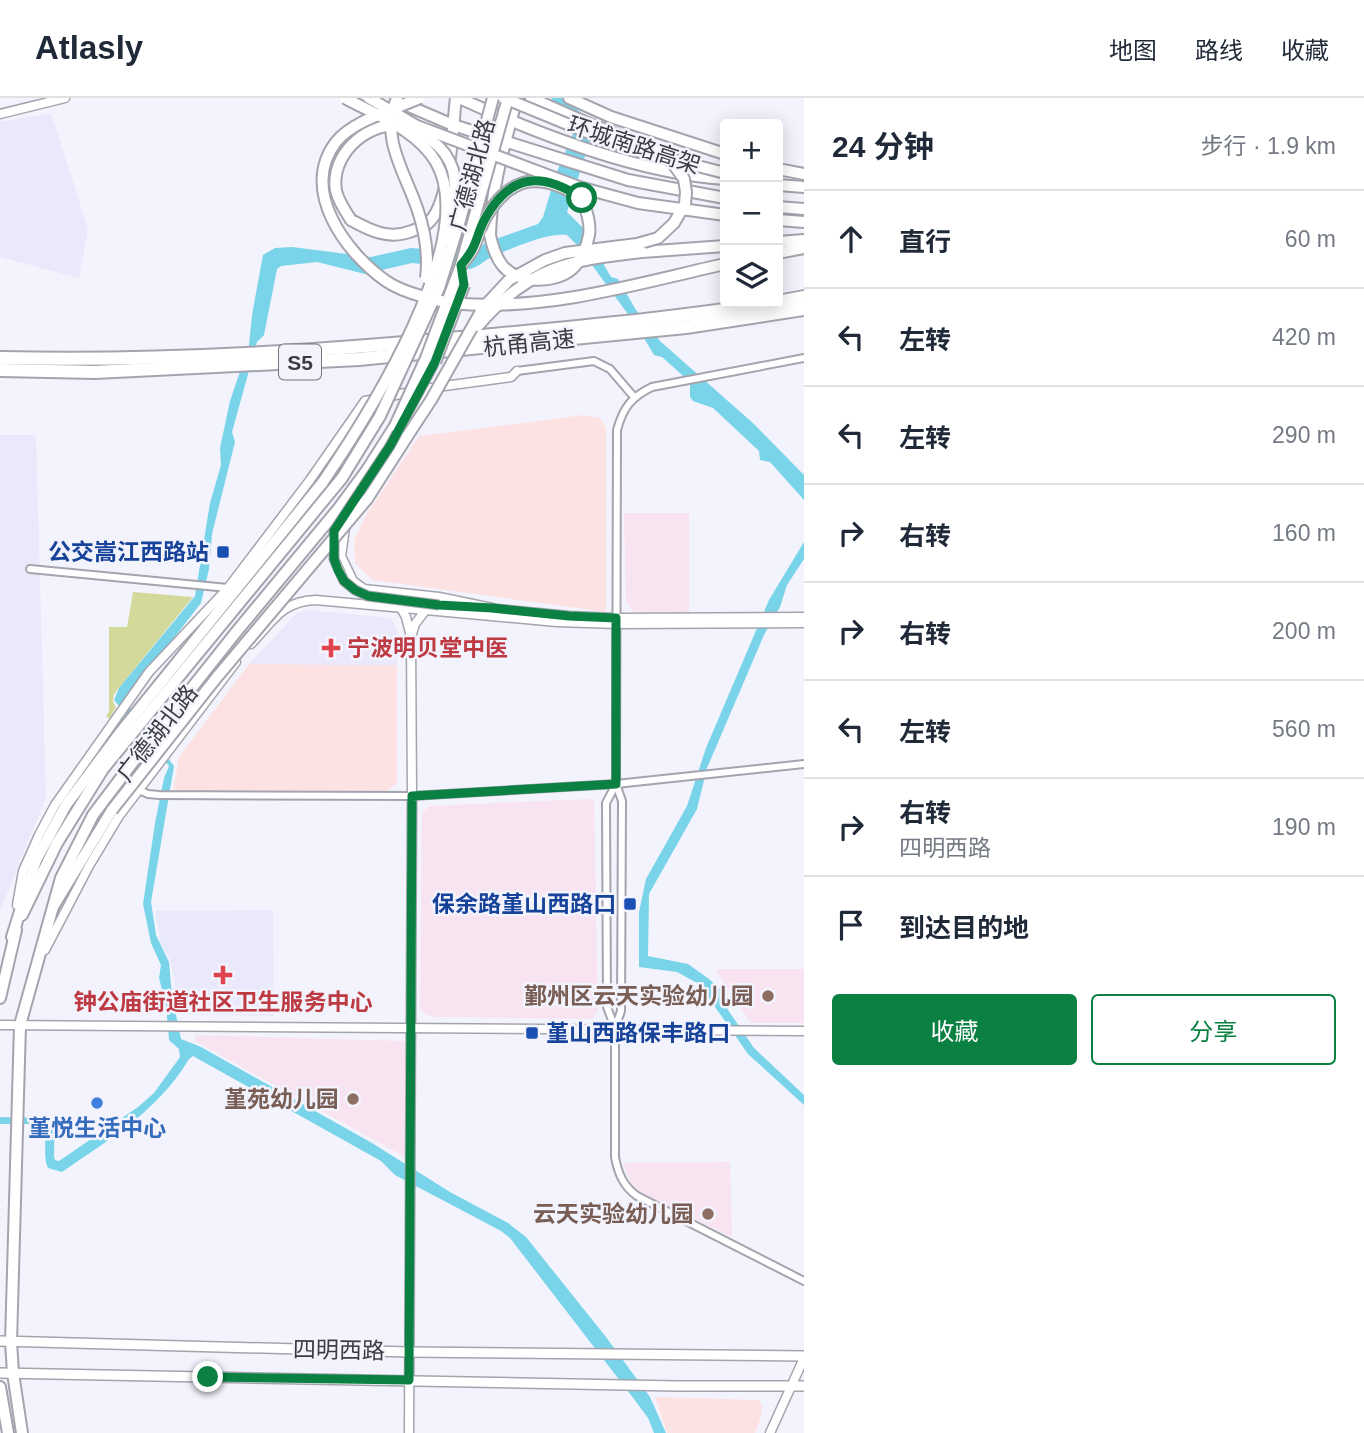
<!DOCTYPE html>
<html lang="zh">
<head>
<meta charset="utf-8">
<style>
  :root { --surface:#fff; --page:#f2f2f3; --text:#1f2937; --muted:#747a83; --line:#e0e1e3; --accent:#0b8043 }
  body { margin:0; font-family:Arial,"Noto Sans SC",sans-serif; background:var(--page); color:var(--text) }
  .controls { position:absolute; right:21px; top:21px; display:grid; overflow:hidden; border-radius:7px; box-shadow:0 4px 18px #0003 }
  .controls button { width:63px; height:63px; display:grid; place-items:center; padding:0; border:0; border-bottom:2px solid var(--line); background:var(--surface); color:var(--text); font:35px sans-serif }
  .stop { position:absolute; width:21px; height:21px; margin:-16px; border:5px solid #0b8043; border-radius:50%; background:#fff }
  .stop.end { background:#0b8043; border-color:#fff; box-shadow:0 2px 7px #0008 }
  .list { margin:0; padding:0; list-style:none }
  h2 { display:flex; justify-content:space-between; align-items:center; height:91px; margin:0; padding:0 28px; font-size:30px }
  h2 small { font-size:23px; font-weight:400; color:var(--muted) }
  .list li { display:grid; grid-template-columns:46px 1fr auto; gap:21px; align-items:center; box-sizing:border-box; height:98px; padding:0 28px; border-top:2px solid var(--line) }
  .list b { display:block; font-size:26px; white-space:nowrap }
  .list p { margin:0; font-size:23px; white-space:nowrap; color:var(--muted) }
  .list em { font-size:23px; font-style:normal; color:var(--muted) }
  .actions { display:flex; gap:14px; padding:21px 28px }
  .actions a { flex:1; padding:16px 0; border:2px solid var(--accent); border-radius:7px; text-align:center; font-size:24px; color:var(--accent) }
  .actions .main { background:var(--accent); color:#fff }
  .icon { flex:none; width:38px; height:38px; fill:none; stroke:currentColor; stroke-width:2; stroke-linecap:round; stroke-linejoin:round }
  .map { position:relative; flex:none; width:804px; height:1335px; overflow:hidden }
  header { display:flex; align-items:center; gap:42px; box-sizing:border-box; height:98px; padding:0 35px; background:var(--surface); border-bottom:2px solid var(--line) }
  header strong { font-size:33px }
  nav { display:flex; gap:38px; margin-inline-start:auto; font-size:24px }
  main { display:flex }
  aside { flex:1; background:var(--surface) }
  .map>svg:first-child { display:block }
  .commercial { fill:#fde2e4 }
  .built { fill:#eae9fb }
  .education { fill:#f8e3f1 }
  .green { fill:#d3d89b }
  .water { fill:#79d4ea }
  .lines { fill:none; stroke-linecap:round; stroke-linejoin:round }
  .minor-casing { stroke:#a4a4ae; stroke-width:10 }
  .tertiary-casing { stroke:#a4a4ae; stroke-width:11 }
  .secondary-casing { stroke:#a4a4ae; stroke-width:12 }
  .primary-casing { stroke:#a4a4ae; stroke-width:14 }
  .trunk-casing { stroke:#a4a4ae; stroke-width:14 }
  .motorway-casing { stroke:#a4a4ae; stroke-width:16 }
  .minor { stroke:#fff; stroke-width:6 }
  .tertiary { stroke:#fff; stroke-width:8 }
  .secondary { stroke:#fff; stroke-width:9 }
  .primary { stroke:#fff; stroke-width:10 }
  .trunk { stroke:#fff; stroke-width:10 }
  .motorway { stroke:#fff; stroke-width:12 }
  .tertiary-bridge-casing { stroke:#a4a4ae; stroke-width:11; stroke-linecap:butt }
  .primary-bridge-casing { stroke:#a4a4ae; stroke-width:14; stroke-linecap:butt }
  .trunk-bridge-casing { stroke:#a4a4ae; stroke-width:14; stroke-linecap:butt }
  .tertiary-bridge { stroke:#fff; stroke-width:8 }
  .primary-bridge { stroke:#fff; stroke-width:10 }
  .trunk-bridge { stroke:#fff; stroke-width:10 }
  .route { stroke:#0b8043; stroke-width:9 }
  .transit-dot { fill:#1a4fb4; stroke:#f3f3fd; stroke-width:2.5 }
  .health-dot { fill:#e0444e; stroke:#f3f3fd; stroke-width:2.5 }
  .education-dot { fill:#8d6e63; stroke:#f3f3fd; stroke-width:2.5 }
  .shop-dot { fill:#3f7fe0; stroke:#f3f3fd; stroke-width:2.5 }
  .labels { text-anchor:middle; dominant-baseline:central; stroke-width:5; stroke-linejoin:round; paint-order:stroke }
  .shield { fill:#f3f3fd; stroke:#737379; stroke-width:2 }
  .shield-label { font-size:21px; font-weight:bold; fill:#3c3c40 }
  .street-label { font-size:23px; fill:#3c3c40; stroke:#f3f3fd }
  .transit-label { font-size:23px; font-weight:bold; fill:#164399; stroke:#f3f3fd; text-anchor:end }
  .health-label { font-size:23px; font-weight:bold; fill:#be3a42; stroke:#f3f3fd; text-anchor:start }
  .education-label { font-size:23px; font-weight:bold; fill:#785e54; stroke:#f3f3fd; text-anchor:end }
  .shop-label { font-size:23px; font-weight:bold; fill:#366cbe; stroke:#f3f3fd }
</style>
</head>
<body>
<header>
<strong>Atlasly</strong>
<nav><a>地图</a><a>路线</a><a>收藏</a></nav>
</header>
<main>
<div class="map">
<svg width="804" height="1335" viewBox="0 0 804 1335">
  <rect width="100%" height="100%" fill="#f3f3fd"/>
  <g class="commercial">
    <path d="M 584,317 L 600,320 L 606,330 L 606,514 L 372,482 L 355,465 L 354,442 L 366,417 L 419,338 Z"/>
    <path d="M 249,566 L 397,567 L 397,685 L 388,692 L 382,694 L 173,694 L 179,659 Z"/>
    <path d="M 655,1299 L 759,1302 L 762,1307 L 761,1319 L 755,1335 L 667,1335 Z"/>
  </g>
  <g class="built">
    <path d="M 51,15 L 88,131 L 79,180 L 0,159 L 0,24 Z"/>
    <path d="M 0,337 L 36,337 L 46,699 L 0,813 Z"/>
    <path d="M 305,512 L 390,520 L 394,525 L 397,534 L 397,567 L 249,566 L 297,515 Z"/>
    <path d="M 273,812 L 274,918 L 182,916 L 178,905 L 171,864 L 161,845 L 155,813 Z"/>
  </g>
  <g class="education">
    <path d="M 624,415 L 689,415 L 689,517 L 649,517 L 633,513 L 626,503 Z"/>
    <path d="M 589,701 L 594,703 L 598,913 L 592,921 L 435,919 L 425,916 L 420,910 L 422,715 L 429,708 Z"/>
    <path d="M 715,871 L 804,871 L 804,925 L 751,925 Z"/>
    <path d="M 195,937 L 406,943 L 405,1059 L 195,943 Z"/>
    <path d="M 730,1064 L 732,1139 L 639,1094 L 631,1085 L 623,1065 Z"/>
  </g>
  <path class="green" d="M 133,494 L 193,499 L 114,596 L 113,604 L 116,609 L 110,620 L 106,619 L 109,613 L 109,529 L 127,529 Z"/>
  <g class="water">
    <path d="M 551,0 L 566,0 L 589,23 L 593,34 L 567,114 L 593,140 L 593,148 L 611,179 L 618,181 L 636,212 L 660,243 L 754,326 L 804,377 L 804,402 L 770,364 L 760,362 L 759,353 L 713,310 L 693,303 L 690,299 L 690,284 L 662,259 L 654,257 L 638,230 L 592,167 L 587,164 L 579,149 L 567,137 C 548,134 509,151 490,160 C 483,163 479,169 470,171 L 412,165 L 365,176 L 317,164 L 281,168 L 277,171 L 264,237 L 257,244 L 232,334 L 235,344 L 212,436 L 209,471 L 201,505 L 125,603 L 174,668 L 151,804 L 156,837 L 169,864 L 172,898 L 181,941 L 201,949 L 372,1045 L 450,1094 L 508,1125 L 526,1139 L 606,1239 L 650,1299 L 666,1335 L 654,1335 L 648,1320 L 634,1301 L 510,1140 L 501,1133 L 395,1077 L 381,1063 L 193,958 L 189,961 C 157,1014 111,1040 62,1074 L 48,1070 C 41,1056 51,1036 38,1026 L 0,1026 L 0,1019 L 46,1020 C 57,1029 54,1045 54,1058 L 55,1062 L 59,1063 L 138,1009 L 154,995 L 180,959 L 179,951 L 169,942 L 166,907 L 159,880 L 161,867 L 151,845 L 143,806 L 155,725 L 164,680 L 169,668 L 114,602 L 119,590 L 195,498 L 210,405 L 221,367 L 220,350 L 230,303 L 249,247 L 252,217 L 263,157 L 275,150 L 292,149 L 371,159 L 411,150 L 474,155 L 485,145 L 538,126 L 543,119 L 556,76 L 573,36 L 573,31 Z"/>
    <path d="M 804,444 L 804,461 L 787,487 L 780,509 L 764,537 L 707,670 L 697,711 L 649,796 L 648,858 L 688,866 L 709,881 L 720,891 L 728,912 L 754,950 L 804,997 L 804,1007 L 748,956 L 699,886 L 677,874 L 639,869 L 639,814 L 646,781 L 687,708 L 706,650 L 769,502 Z"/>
  </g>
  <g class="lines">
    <g class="minor-casing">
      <g id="minor">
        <path d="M 517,273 L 594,263 L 610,271 L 634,299"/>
        <path d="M 30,471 L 228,490"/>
        <path d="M 616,686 L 606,705 L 607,909 L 615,930 L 615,1059 C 618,1075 623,1088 637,1098 L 804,1183"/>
        <path d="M 139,692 L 148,696 L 159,697 L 412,698 L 616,686 L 804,666"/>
        <path d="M 615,930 L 621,913 L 622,703 L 616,686 L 617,332 C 623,310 631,299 652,289 L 804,260"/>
      </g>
    </g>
    <g class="tertiary-casing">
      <g id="tertiary">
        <path d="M 0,16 L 65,0"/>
        <path d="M 437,289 L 511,279 L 517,273"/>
        <path d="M 345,430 L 341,458 L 353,483 L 364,491 L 439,499 L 492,510"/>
        <path d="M 439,507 L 471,509"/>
        <path d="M 401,510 L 406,519 L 411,539 L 415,526 L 425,513"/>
        <path d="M 487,510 L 569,518 L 616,520 L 804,519"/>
        <path d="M 251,546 C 273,523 282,503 316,502 L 557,524 L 617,526 L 804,525"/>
        <path d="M 17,807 L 23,773 L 39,737 L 55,707 L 149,574 L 228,490 L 310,382 L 365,303 L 431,290 L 391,353"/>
        <path d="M 45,852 L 89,768 L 119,718 L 236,564"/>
        <path d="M 0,927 L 804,933"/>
        <path d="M 409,1335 L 412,698 L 411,539"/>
        <path d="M 770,1335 L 804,1260"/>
      </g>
    </g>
    <g class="secondary-casing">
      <g id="secondary">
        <path d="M 0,1243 L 409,1254 L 804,1258"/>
        <path d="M 0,1275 L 676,1288 L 804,1288"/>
      </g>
    </g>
    <g class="primary-casing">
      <g id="primary">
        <path d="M 459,0 C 538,36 637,75 725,81"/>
        <path d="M 401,2 L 411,9 L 453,27 L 628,82 L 725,100"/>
        <path d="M 778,109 L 804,111"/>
        <path d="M 351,122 C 371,133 389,142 412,133 C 417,131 424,129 427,126 C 451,107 452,30 456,0"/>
        <path d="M 490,137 C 491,90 505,45 517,0"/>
        <path d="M 22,817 L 57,745 L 103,671 L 342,380 L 380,318"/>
        <path d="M 0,900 L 16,832"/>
        <path d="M 0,1289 L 8,1335"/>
        <path d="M 22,1335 L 13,1275 L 11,1244 L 20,927 L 61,780 L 93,717 L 133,664 L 237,533 L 339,410 L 367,372 L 395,328"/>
      </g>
    </g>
    <g class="trunk-casing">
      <g id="trunk">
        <path d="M 531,0 L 578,21"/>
        <path d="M 569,0 L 611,19 L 725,56"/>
        <path d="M 778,71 L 804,76"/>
        <path d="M 778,87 L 804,89"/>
        <path d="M 778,122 L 804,124"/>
        <path d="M 778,144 L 804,142"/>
        <path d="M 642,154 L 725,148"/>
        <path d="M 778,155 L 804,150"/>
        <path d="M 367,401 L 408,337"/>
        <path d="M 53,809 L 112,712"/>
        <path d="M 12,839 L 36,762 L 66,707 L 120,635 L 323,384"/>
      </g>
    </g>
    <g class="motorway-casing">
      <g id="motorway">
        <path d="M 778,204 L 804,199"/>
        <path d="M 0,260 C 164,264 328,253 492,237 C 585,228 678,220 771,205"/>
        <path d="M 0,272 L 95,274 L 359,261 L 686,229 L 804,211"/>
      </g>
    </g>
    <use href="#minor" class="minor"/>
    <use href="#tertiary" class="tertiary"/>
    <use href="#secondary" class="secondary"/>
    <use href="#primary" class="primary"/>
    <use href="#trunk" class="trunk"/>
    <use href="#motorway" class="motorway"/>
    <g class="tertiary-bridge-casing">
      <path id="tertiary-bridge" d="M 435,264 L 390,348 L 334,433 L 334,461 L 344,483 L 355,492 L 368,498 L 439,507"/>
    </g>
    <g class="primary-bridge-casing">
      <g id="primary-bridge">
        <path d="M 351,122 C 345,113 339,104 336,93 C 330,58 364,26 398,27 C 410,27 422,35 431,42 C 442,50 449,59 453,72 C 458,93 451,121 447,142"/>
        <path d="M 461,167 C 480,147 475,138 486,119 C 512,75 543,75 582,100 C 586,112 591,125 589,137 C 587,149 581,163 572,171 C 555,186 517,186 502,167 C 496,159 492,147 490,137"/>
        <path d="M 435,264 L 464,187"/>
        <path d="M 380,318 L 439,190 L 460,122 L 493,0"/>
        <path d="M 395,328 L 426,260 L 461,167 L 508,0"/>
      </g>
    </g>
    <g class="trunk-bridge-casing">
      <g id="trunk-bridge">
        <path d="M 369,0 L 417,28 L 579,89 L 638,105 L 725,117"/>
        <path d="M 397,0 C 380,40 404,72 417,110 C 425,133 429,156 426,180"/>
        <path d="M 420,0 C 395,11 352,23 336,44 C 299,92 346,155 386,183 C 403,195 442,205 463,206 C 552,212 639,185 725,166"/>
        <path d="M 504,0 L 611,44 L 648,55"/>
        <path d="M 670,61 L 725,75"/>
        <path d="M 478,228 C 528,169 570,162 642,154"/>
        <path d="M 408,337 L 431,302 L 483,210 L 509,182 L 545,162 L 565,155 L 637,146 L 658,140 L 674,125 L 685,106 L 686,94 L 684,81 L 666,56 L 578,21"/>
        <path d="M 323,384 C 367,319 481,142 436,64 C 417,32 376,17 345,0"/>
        <path d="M 112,712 L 217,579 L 367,401"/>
      </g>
    </g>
    <use href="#tertiary-bridge" class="tertiary-bridge"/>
    <use href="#primary-bridge" class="primary-bridge"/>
    <use href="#trunk-bridge" class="trunk-bridge"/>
  </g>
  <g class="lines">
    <path class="route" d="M 208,1279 L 409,1282 L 412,698 L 616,686 L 616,520 L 569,518 L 492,510 L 439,507 L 368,498 L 355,492 L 344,483 L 338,472 L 334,461 L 334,433 L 390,348 L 435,264 L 464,187 L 461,167 C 479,147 475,138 486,119 C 512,74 543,75 582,100"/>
  </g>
  <g class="transit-dot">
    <rect x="216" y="447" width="14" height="14" rx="3.5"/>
    <rect x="623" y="799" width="14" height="14" rx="3.5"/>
    <rect x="525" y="928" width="14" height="14" rx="3.5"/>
  </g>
  <g class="health-dot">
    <path d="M327.5 539.5h7v7h7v7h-7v7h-7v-7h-7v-7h7z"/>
    <path d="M219.5 866.5h7v7h7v7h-7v7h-7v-7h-7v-7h7z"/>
  </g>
  <g class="education-dot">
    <circle cx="768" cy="898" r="7"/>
    <circle cx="353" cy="1001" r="7"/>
    <circle cx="708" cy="1116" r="7"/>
  </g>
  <circle class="shop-dot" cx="97" cy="1005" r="7"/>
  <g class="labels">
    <rect class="shield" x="279" y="246.5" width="42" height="35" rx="5"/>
    <g class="shield-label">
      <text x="300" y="264">S5</text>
    </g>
    <g class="street-label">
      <text transform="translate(634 47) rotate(18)">环城南路高架</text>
      <text transform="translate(472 77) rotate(-75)">广德湖北路</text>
      <text transform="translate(529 245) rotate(-6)">杭甬高速</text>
      <text transform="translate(157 635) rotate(-52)">广德湖北路</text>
      <text transform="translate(339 1252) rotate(1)">四明西路</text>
    </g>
    <g class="transit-label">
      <text x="209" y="454">公交嵩江西路站</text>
      <text x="616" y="806">保余路堇山西路口</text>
      <text x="546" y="935" text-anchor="start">堇山西路保丰路口</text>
    </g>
    <g class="health-label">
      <text x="347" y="550">宁波明贝堂中医</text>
      <text x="223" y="904" text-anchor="middle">钟公庙街道社区卫生服务中心</text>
    </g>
    <g class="education-label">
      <text x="754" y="898">鄞州区云天实验幼儿园</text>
      <text x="339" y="1001">堇苑幼儿园</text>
      <text x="694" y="1116">云天实验幼儿园</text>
    </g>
    <g class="shop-label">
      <text x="97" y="1030">堇悦生活中心</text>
    </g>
  </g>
</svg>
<div class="controls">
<button>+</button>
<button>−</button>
<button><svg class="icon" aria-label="layers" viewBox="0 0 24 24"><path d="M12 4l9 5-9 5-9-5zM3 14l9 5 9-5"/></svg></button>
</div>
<div class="stop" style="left:582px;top:100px"></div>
<div class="stop end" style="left:208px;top:1279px"></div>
</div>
<aside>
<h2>24 分钟<small>步行 · 1.9 km</small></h2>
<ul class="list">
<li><svg class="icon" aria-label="ahead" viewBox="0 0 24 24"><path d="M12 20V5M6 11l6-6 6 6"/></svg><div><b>直行</b></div><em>60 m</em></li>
<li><svg class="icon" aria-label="left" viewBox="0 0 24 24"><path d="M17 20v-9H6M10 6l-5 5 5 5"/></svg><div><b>左转</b></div><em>420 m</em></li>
<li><svg class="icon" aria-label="left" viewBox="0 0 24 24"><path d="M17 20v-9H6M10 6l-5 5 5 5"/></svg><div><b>左转</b></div><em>290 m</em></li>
<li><svg class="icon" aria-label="right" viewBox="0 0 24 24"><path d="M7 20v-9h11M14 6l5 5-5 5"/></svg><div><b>右转</b></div><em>160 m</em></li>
<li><svg class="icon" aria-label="right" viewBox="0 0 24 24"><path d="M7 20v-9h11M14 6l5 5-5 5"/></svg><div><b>右转</b></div><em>200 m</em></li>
<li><svg class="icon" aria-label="left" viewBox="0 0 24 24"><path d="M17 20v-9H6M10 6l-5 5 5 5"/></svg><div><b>左转</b></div><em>560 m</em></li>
<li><svg class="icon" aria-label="right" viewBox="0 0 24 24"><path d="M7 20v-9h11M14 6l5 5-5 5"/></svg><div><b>右转</b><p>四明西路</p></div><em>190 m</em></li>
<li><svg class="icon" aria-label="arrive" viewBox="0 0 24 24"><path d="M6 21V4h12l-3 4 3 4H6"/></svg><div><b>到达目的地</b></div></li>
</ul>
<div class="actions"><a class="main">收藏</a><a>分享</a></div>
</aside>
</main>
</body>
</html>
